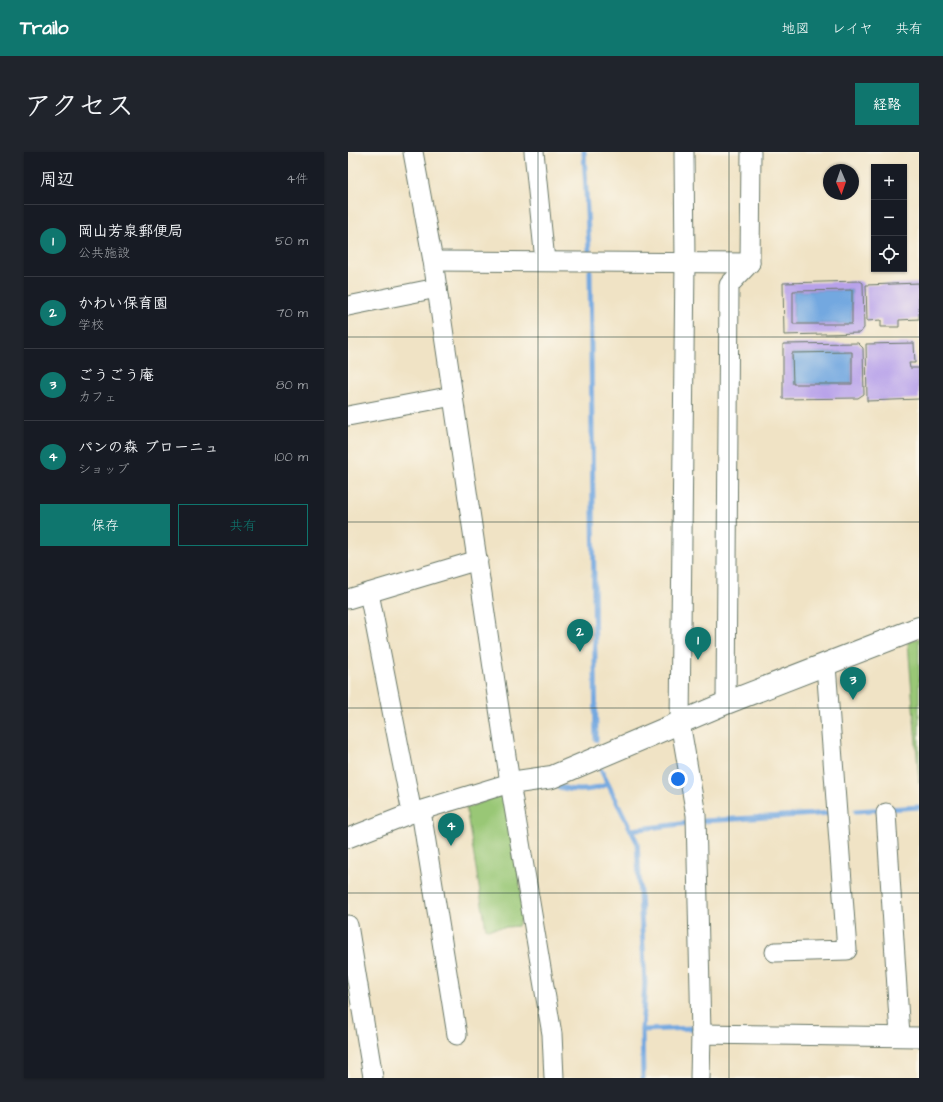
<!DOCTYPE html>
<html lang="ja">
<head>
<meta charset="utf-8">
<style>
  :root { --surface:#171b24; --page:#20242c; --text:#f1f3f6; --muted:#9ea1a6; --line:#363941; --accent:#0f766e }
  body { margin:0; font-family:"Architects Daughter","Klee One",sans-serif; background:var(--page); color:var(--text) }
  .controls { position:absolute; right:12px; top:12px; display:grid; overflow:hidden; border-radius:0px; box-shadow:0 1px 3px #0004 }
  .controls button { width:36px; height:36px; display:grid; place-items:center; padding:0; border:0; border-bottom:1px solid var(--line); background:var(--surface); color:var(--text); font:20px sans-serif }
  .compass { position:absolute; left:475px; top:12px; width:36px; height:36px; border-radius:50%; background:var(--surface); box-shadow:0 1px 3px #0004; rotate:178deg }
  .you { position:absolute; left:330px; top:627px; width:14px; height:14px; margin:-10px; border:3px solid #fff; border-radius:50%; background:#1a73e8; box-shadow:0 0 0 6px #1a73e833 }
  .badge { display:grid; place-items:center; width:26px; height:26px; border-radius:50%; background:var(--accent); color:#fff; font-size:13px; font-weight:700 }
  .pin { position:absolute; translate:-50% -33px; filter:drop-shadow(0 1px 2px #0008) }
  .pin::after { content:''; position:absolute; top:21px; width:14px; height:12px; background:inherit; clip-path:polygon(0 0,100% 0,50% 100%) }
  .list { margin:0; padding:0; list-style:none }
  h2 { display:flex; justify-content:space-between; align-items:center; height:52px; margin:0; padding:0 16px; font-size:17px }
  h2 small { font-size:13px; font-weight:400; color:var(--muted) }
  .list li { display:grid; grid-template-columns:26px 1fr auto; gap:12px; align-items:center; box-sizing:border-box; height:72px; padding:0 16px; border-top:1px solid var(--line) }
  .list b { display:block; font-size:15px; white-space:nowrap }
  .list p { margin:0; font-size:13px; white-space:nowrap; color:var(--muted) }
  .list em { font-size:13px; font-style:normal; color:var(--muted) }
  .actions { display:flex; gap:8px; padding:12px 16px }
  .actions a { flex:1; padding:9px 0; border:1px solid var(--accent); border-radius:0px; text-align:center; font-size:14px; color:var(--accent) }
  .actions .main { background:var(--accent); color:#fff }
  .icon { flex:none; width:22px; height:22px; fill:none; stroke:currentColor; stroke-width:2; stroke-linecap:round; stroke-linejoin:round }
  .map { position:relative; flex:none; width:571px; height:926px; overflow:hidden; border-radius:0px }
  header { display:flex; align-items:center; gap:24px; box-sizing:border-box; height:56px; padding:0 20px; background:var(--accent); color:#fff }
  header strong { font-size:19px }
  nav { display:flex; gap:22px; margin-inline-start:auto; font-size:14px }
  .intro { display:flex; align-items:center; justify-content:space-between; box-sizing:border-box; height:96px; padding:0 24px }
  h1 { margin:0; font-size:28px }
  .button { padding:10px 18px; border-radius:0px; background:var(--accent); color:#fff; font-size:14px; font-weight:700 }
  main { display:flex; gap:24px; padding:0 24px }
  aside { flex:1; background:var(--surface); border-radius:0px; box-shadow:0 1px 3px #0004 }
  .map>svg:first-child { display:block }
  .green { fill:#99c776; stroke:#5c8255 }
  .water { fill:#73a8e0; stroke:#49728a }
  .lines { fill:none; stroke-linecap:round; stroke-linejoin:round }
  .stream { stroke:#73a8e0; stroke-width:5 }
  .building { fill:#b8a2ea; fill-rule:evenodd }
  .street-casing { stroke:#687767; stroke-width:21 }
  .secondary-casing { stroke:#687767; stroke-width:24 }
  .street { stroke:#fff; stroke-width:19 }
  .secondary { stroke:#fff; stroke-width:22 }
  .grid { fill:none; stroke:#1f3d34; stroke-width:1; stroke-opacity:0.55 }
</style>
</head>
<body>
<header>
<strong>Trailo</strong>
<nav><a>地図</a><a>レイヤ</a><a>共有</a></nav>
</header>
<div class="intro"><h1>アクセス</h1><a class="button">経路</a></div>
<main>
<aside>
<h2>周辺<small>4件</small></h2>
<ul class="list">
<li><span class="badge">1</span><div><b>岡山芳泉郵便局</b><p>公共施設</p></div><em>50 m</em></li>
<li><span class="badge">2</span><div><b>かわい保育園</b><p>学校</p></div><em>70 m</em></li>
<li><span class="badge">3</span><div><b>ごうごう庵</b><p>カフェ</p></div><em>80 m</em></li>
<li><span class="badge">4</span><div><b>パンの森 ブローニュ</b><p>ショップ</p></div><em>100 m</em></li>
</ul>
<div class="actions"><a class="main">保存</a><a>共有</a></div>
</aside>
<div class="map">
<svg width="571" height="926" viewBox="0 0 571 926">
  <rect width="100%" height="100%" fill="#fbf7ec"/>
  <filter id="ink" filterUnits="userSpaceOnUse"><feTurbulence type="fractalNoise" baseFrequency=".025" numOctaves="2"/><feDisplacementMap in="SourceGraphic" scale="8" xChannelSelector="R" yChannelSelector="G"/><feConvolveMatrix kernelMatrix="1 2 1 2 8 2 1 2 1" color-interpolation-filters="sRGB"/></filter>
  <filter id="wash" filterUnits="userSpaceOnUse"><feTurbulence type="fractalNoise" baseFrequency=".012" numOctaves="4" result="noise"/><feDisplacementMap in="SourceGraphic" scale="16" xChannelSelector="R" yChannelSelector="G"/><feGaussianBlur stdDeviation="0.9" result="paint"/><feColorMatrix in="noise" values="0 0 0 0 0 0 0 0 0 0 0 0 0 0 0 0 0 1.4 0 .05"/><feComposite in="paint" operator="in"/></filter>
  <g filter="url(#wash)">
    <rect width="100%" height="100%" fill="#f0e3c5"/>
    <g class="green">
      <path d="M 571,486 L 571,631 L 560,490 Z"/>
      <path d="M 159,641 L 177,766 L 173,767 L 170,774 L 138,777 L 118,656 Z"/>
    </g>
    <g class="water">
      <path d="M 504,138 L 504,172 L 445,172 L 445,139 Z"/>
      <path d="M 504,200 L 504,232 L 445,232 L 444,201 Z"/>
    </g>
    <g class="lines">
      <g class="stream">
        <path d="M 236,0 L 241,99"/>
        <path d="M 242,119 L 248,588"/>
        <path d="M 253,618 L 289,690 L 297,831 L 294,878 L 295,926"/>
        <path d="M 209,630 L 211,635 C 228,640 244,639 260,632"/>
        <path d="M 508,659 L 571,655"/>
        <path d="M 355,669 L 484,661"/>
        <path d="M 283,678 L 341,671"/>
        <path d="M 294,878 L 347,876"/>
      </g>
    </g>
    <g id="blocks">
      <g class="building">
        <path d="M 512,129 L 515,131 L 516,176 L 512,181 L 436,183 L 435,131 ZM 504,138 L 504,172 L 445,172 L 445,139 Z"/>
        <path d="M 571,131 L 571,167 L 551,168 L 551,175 L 533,175 L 533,168 L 519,169 L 518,133 Z"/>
        <path d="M 510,191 L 515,196 L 516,242 L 510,246 L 435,247 L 435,192 ZM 504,200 L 504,232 L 445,232 L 444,201 Z"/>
        <path d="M 566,191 L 567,211 L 561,211 L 562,216 L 571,216 L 571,247 L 519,249 L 518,192 Z"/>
      </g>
    </g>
  </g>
  <g filter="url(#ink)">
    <use href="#blocks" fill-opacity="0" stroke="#687767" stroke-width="1"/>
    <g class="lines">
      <g class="street-casing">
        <g id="street">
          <path d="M 65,0 L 85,109 L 162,631 L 204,882 L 206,926"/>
          <path d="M 186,0 L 197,109"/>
          <path d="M 336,0 L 337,109 L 332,570 L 348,663 L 353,882"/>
          <path d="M 85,109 L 402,111"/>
          <path d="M 0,154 L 89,136"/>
          <path d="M 0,264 L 105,244"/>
          <path d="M 21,441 L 64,661"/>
          <path d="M 0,447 L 130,408"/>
          <path d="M 378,551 L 381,133 L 402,111 L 403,0"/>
          <path d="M 73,659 L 109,883"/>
          <path d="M 538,661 L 552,884"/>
          <path d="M 0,686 L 64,661 L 162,631"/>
          <path d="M 0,773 L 25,925"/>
          <path d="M 427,800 L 499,798 L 478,513"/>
          <path d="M 352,926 L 353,882 L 571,885"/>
        </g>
      </g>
      <g class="secondary-casing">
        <path id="secondary" d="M 162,631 L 204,625 L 378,551 L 571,476"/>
      </g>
      <use href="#street" class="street"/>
      <use href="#secondary" class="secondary"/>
    </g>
  </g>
  <path class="grid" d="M 190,0 L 190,926M 381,0 L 381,926M 0,185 L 571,185M 0,370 L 571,370M 0,556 L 571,556M 0,741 L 571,741"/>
</svg>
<div class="controls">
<button>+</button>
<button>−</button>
<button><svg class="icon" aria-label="locate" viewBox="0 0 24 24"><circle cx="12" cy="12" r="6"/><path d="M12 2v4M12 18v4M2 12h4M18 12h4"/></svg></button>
</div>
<svg class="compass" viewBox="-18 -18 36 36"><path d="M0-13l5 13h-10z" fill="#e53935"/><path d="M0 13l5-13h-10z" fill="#9ea1a6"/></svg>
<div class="you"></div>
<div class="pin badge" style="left:350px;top:508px">1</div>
<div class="pin badge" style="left:232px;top:500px">2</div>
<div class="pin badge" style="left:505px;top:548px">3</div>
<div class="pin badge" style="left:103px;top:694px">4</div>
</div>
</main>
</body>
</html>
